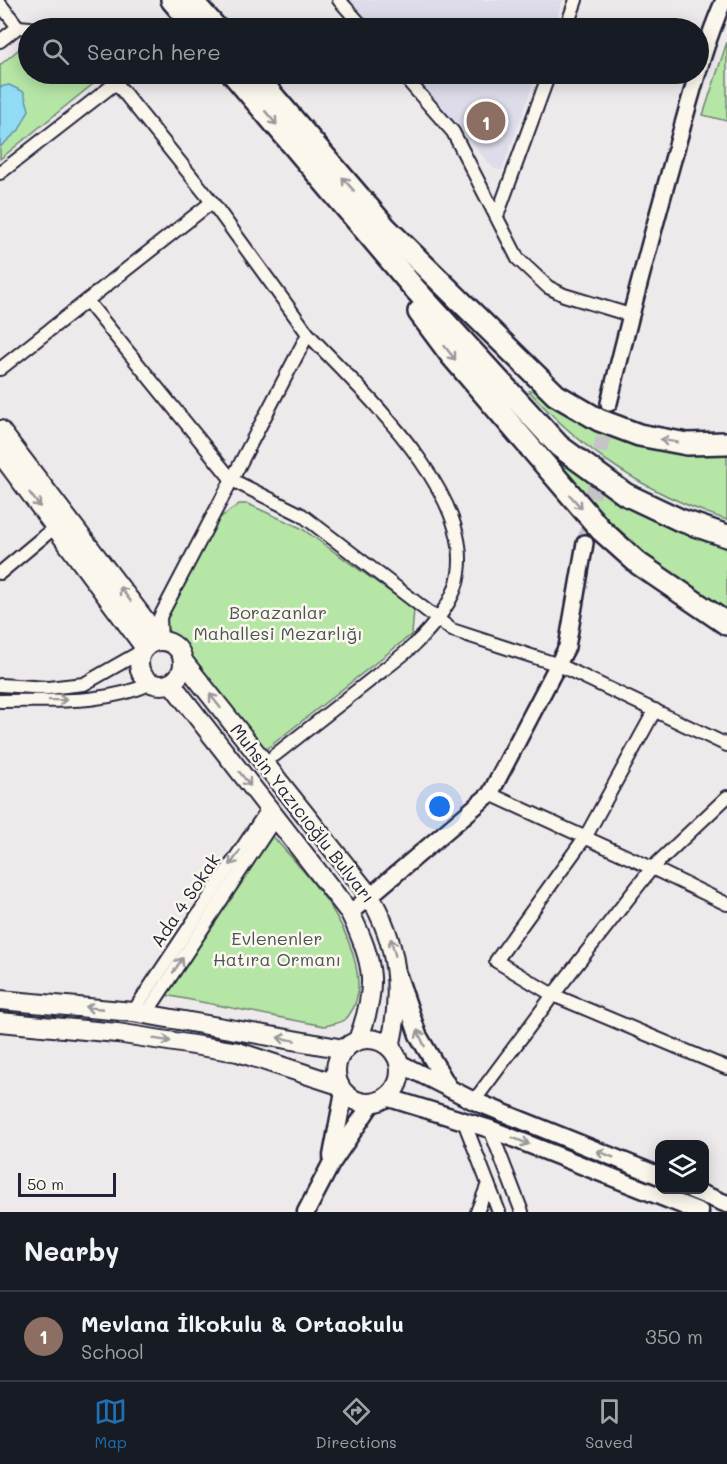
<!DOCTYPE html>
<html lang="en">
<head>
<meta charset="utf-8">
<style>
  :root { --surface:#171b24; --page:#20242c; --text:#f1f3f6; --muted:#9ea1a6; --line:#363941; --accent:#1f6fb2 }
  body { margin:0; font-family:Mali,sans-serif; background:var(--page); color:var(--text) }
  .controls { position:absolute; right:18px; bottom:18px; display:grid; overflow:hidden; border-radius:12px; box-shadow:0 3px 15px #0003 }
  .controls button { width:54px; height:54px; display:grid; place-items:center; padding:0; border:0; border-bottom:2px solid var(--line); background:var(--surface); color:var(--text); font:30px sans-serif }
  .scale { position:absolute; left:18px; bottom:15px; width:98px; box-sizing:border-box; padding-left:6px; border:3px solid #22223b; border-top:0; font-size:16px; line-height:21px; white-space:nowrap; color:#22223b; -webkit-text-stroke:4px #fbf7ec; paint-order:stroke }
  .you { position:absolute; left:440px; top:807px; width:21px; height:21px; margin:-15px; border:4px solid #fff; border-radius:50%; background:#1a73e8; box-shadow:0 0 0 9px #1a73e833 }
  .badge { display:grid; place-items:center; width:39px; height:39px; border-radius:50%; background:var(--accent); color:#fff; font-size:20px; font-weight:700 }
  .pin { position:absolute; translate:-50% -50%; border:3px solid #fff; box-shadow:0 2px 6px #0006 }
  .list { margin:0; padding:0; list-style:none }
  h2 { display:flex; justify-content:space-between; align-items:center; height:78px; margin:0; padding:0 24px; font-size:26px }
  h2 small { font-size:20px; font-weight:400; color:var(--muted) }
  .list li { display:grid; grid-template-columns:39px 1fr auto; gap:18px; align-items:center; box-sizing:border-box; height:90px; padding:0 24px; border-top:2px solid var(--line) }
  .list b { display:block; font-size:22px; white-space:nowrap }
  .list p { margin:0; font-size:20px; white-space:nowrap; color:var(--muted) }
  .list em { font-size:20px; font-style:normal; color:var(--muted) }
  .icon { flex:none; width:33px; height:33px; fill:none; stroke:currentColor; stroke-width:2; stroke-linecap:round; stroke-linejoin:round }
  .map { position:relative; flex:none; width:727px; height:1212px; overflow:hidden }
  .search { position:absolute; background:var(--surface); box-shadow:0 3px 15px #0003; left:18px; right:18px; top:18px; height:66px; display:flex; align-items:center; gap:15px; box-sizing:border-box; padding:0 21px; border-radius:33px; color:var(--muted); font-size:22px }
  .sheet { height:168px; background:var(--surface) }
  nav { display:flex; justify-content:space-around; align-items:center; box-sizing:border-box; height:84px; border-top:2px solid var(--line); background:var(--surface); font-size:16px; color:var(--muted) }
  nav a { display:grid; justify-items:center; gap:3px }
  nav .on { color:var(--accent) }
  .map>svg:first-child { display:block }
  .built { fill:#dedbea }
  .green { fill:#b6e6a6; stroke:#6c8470; stroke-width:1.5 }
  .water { fill:#92dbf4; stroke:#6591aa; stroke-width:1.5 }
  .lines { fill:none; stroke-linecap:round; stroke-linejoin:round }
  .tertiary-tunnel { stroke:#c5c2c8; stroke-width:15; stroke-dasharray:15 8; stroke-linecap:butt }
  .minor-casing { stroke:#22223b; stroke-width:16 }
  .tertiary-casing { stroke:#22223b; stroke-width:20 }
  .secondary-casing { stroke:#22223b; stroke-width:21 }
  .primary-casing { stroke:#22223b; stroke-width:22 }
  .motorway-casing { stroke:#22223b; stroke-width:26 }
  .minor { stroke:#fbf7ec; stroke-width:12 }
  .tertiary { stroke:#fbf7ec; stroke-width:15 }
  .secondary { stroke:#fbf7ec; stroke-width:16 }
  .primary { stroke:#fbf7ec; stroke-width:18 }
  .motorway { stroke:#fbf7ec; stroke-width:21 }
  .oneway { stroke:#99979c }
  .labels { text-anchor:middle; dominant-baseline:central; stroke-width:5; stroke-linejoin:round; paint-order:stroke }
  .park-label { font-size:18px; fill:#475356; stroke:#fbf7ec }
  .street-label { font-size:18px; fill:#22223b; stroke:#fbf7ec }
</style>
</head>
<body>
<div class="map">
<svg width="727" height="1212" viewBox="0 0 727 1212">
  <rect width="100%" height="100%" fill="#eeeaeb"/>
  <filter id="ink" filterUnits="userSpaceOnUse"><feTurbulence type="fractalNoise" baseFrequency=".0167" numOctaves="2"/><feDisplacementMap in="SourceGraphic" scale="12" xChannelSelector="R" yChannelSelector="G"/><feConvolveMatrix kernelMatrix="1 2 1 2 8 2 1 2 1" color-interpolation-filters="sRGB"/></filter>
  <g filter="url(#ink)">
    <g class="built">
      <path d="M 349,0 L 563,0 L 553,28 L 374,28 Z"/>
      <path d="M 412,74 L 537,74 L 502,170 L 494,169 Z"/>
    </g>
    <g class="green">
      <path d="M 727,42 L 727,121 L 703,115 Z"/>
      <path d="M 25,44 L 28,45 L 28,74 L 81,74 L 93,84 L 0,159 L 0,65 Z"/>
      <path d="M 479,371 C 517,415 557,466 609,494 C 646,514 688,528 727,545 L 727,612 C 710,602 692,593 677,581 C 600,521 541,446 479,371 Z"/>
      <path d="M 533,390 C 599,437 646,453 727,452 L 727,520 C 646,493 586,454 529,391 Z"/>
      <path d="M 239,504 L 248,504 L 301,528 L 414,609 L 412,634 L 264,751 L 164,625 L 217,520 Z"/>
      <path d="M 271,834 C 292,859 318,885 335,914 C 350,939 370,988 349,1015 C 344,1023 333,1024 324,1026 L 165,995 Z"/>
    </g>
    <path class="water" d="M 9,85 L 24,92 L 29,110 L 19,130 L 0,147 L 0,87 Z"/>
    <g class="lines">
      <path class="tertiary-tunnel" d="M 585,543 L 607,415"/>
      <g class="minor-casing">
        <g id="minor">
          <path d="M 339,0 L 364,28"/>
          <path d="M 0,4 L 18,27 L 0,41"/>
          <path d="M 18,27 L 30,28"/>
          <path d="M 566,28 L 576,0"/>
          <path d="M 109,74 L 212,202 L 308,334 L 160,617 L 161,641"/>
          <path d="M 402,74 L 453,132 L 518,259 L 548,287 L 564,295 L 630,315"/>
          <path d="M 0,173 L 117,82"/>
          <path d="M 497,216 L 549,74"/>
          <path d="M 87,301 L 232,480 L 302,515 L 452,630 L 559,665 L 727,745"/>
          <path d="M 0,369 L 212,202"/>
          <path d="M 0,573 L 55,527"/>
          <path d="M 0,685 L 48,688 L 84,684 L 142,651"/>
          <path d="M 0,701 C 51,700 104,705 152,683"/>
          <path d="M 655,710 L 586,836 L 496,961 L 553,995 L 652,868 L 727,904"/>
          <path d="M 275,755 C 306,731 337,706 368,682 C 383,670 400,658 414,645 C 433,627 456,599 459,573 C 472,490 359,389 308,334"/>
          <path d="M 490,794 L 652,868 L 727,797"/>
          <path d="M 133,1012 L 268,809"/>
          <path d="M 146,1014 L 275,819"/>
          <path d="M 474,1101 L 553,995 L 727,1068"/>
          <path d="M 463,1119 L 499,1212"/>
          <path d="M 490,1129 L 522,1212"/>
          <path d="M 477,1212 L 488,1184"/>
        </g>
      </g>
      <g class="tertiary-casing">
        <g id="tertiary">
          <path d="M 609,403 C 629,320 651,238 674,156 C 689,104 702,50 724,0"/>
          <path d="M 350,913 L 490,794 L 567,647 L 585,543"/>
        </g>
      </g>
      <g class="secondary-casing">
        <g id="secondary">
          <path d="M 398,976 L 418,1035 L 449,1088"/>
          <path d="M 399,1063 L 474,1101 L 660,1176"/>
          <path d="M 386,1097 L 490,1129 L 700,1212"/>
          <path d="M 332,1156 L 344,1092"/>
          <path d="M 692,1190 L 727,1204"/>
          <path d="M 306,1212 L 331,1164 L 372,1103"/>
        </g>
      </g>
      <g class="primary-casing">
        <g id="primary">
          <path d="M 0,430 L 161,641"/>
          <path d="M 0,453 L 145,648"/>
          <circle cx="161" cy="663" r="22"/>
          <path d="M 184,662 L 369,895 C 398,943 403,992 390,1047"/>
          <path d="M 171,683 L 350,913 C 375,964 378,987 358,1040"/>
          <path d="M 0,1000 L 133,1012 L 344,1049"/>
          <path d="M 0,1022 L 117,1033 L 238,1052 L 339,1085"/>
          <circle cx="368" cy="1071" r="32"/>
        </g>
      </g>
      <g class="motorway-casing">
        <g id="motorway">
          <path d="M 172,0 L 196,28"/>
          <path d="M 191,0 L 216,28"/>
          <path d="M 233,74 L 414,288 L 559,446 L 625,494 L 680,520 L 727,536"/>
          <path d="M 254,74 L 386,228 L 556,395 L 599,420 L 639,435 L 687,444 L 727,443"/>
          <path d="M 419,312 L 451,355 L 601,530 L 639,564 L 727,624"/>
        </g>
      </g>
      <use href="#minor" class="minor"/>
      <use href="#tertiary" class="tertiary"/>
      <use href="#secondary" class="secondary"/>
      <use href="#primary" class="primary"/>
      <use href="#motorway" class="motorway"/>
    </g>
    <defs><path id="oneway-shaft" d="M-6 0H5M1.5-3L5.5 0L1.5 3" fill="none" stroke-width="1.6" stroke-linecap="round" stroke-linejoin="round" transform="scale(1.5)"/></defs>
    <g class="oneway">
      <use href="#oneway-shaft" transform="translate(271 118) rotate(50)"/>
      <use href="#oneway-shaft" transform="translate(348 184) rotate(-131)"/>
      <use href="#oneway-shaft" transform="translate(450 353) rotate(52)"/>
      <use href="#oneway-shaft" transform="translate(669 441) rotate(-171)"/>
      <use href="#oneway-shaft" transform="translate(35 500) rotate(53)"/>
      <use href="#oneway-shaft" transform="translate(576 502) rotate(48)"/>
      <use href="#oneway-shaft" transform="translate(125 594) rotate(-128)"/>
      <use href="#oneway-shaft" transform="translate(58 700) rotate(-1)"/>
      <use href="#oneway-shaft" transform="translate(215 701) rotate(-128)"/>
      <use href="#oneway-shaft" transform="translate(245 779) rotate(52)"/>
      <use href="#oneway-shaft" transform="translate(235 858) rotate(124)"/>
      <use href="#oneway-shaft" transform="translate(393 947) rotate(-105)"/>
      <use href="#oneway-shaft" transform="translate(178 965) rotate(-56)"/>
      <use href="#oneway-shaft" transform="translate(94 1008) rotate(-175)"/>
      <use href="#oneway-shaft" transform="translate(421 1038) rotate(-114)"/>
      <use href="#oneway-shaft" transform="translate(286 1039) rotate(-170)"/>
      <use href="#oneway-shaft" transform="translate(162 1040) rotate(9)"/>
      <use href="#oneway-shaft" transform="translate(521 1141) rotate(22)"/>
      <use href="#oneway-shaft" transform="translate(605 1154) rotate(-158)"/>
    </g>
  </g>
  <g class="labels">
    <g class="park-label">
      <text x="278" y="612">Borazanlar<tspan x="278" dy="21">Mahallesi Mezarlığı</tspan></text>
      <text x="277" y="938">Evlenenler<tspan x="277" dy="21">Hatıra Ormanı</tspan></text>
    </g>
    <g class="street-label">
      <text transform="translate(303 813) rotate(52)">Muhsin Yazıcıoğlu Bulvarı</text>
      <text transform="translate(185 900) rotate(-56)">Ada 4 Sokak</text>
    </g>
  </g>
</svg>
<div class="controls">
<button><svg class="icon" aria-label="layers" viewBox="0 0 24 24"><path d="M12 4l9 5-9 5-9-5zM3 14l9 5 9-5"/></svg></button>
</div>
<div class="scale">50 m</div>
<div class="you"></div>
<div class="pin badge" style="left:486px;top:121px;background:#8d6e63">1</div>
<div class="search"><svg class="icon" aria-label="search" viewBox="0 0 24 24"><circle cx="10" cy="10" r="6"/><path d="M15 15l6 6"/></svg>Search here</div>
</div>
<section class="sheet">
<h2>Nearby<small></small></h2>
<ul class="list">
<li><span class="badge" style="background:#8d6e63">1</span><div><b>Mevlana İlkokulu &amp; Ortaokulu</b><p>School</p></div><em>350 m</em></li>
</ul>
</section>
<nav>
<a class="on"><svg class="icon" aria-label="map" viewBox="0 0 24 24"><path d="M3 6l6-2 6 2 6-2v14l-6 2-6-2-6 2zM9 4v14M15 6v14"/></svg>Map</a>
<a><svg class="icon" aria-label="directions" viewBox="0 0 24 24"><path d="M12 3l9 9-9 9-9-9zM9 14v-3h6M13 9l2 2-2 2"/></svg>Directions</a>
<a><svg class="icon" aria-label="saved" viewBox="0 0 24 24"><path d="M7 4h10v16l-5-4-5 4z"/></svg>Saved</a>
</nav>
</body>
</html>
